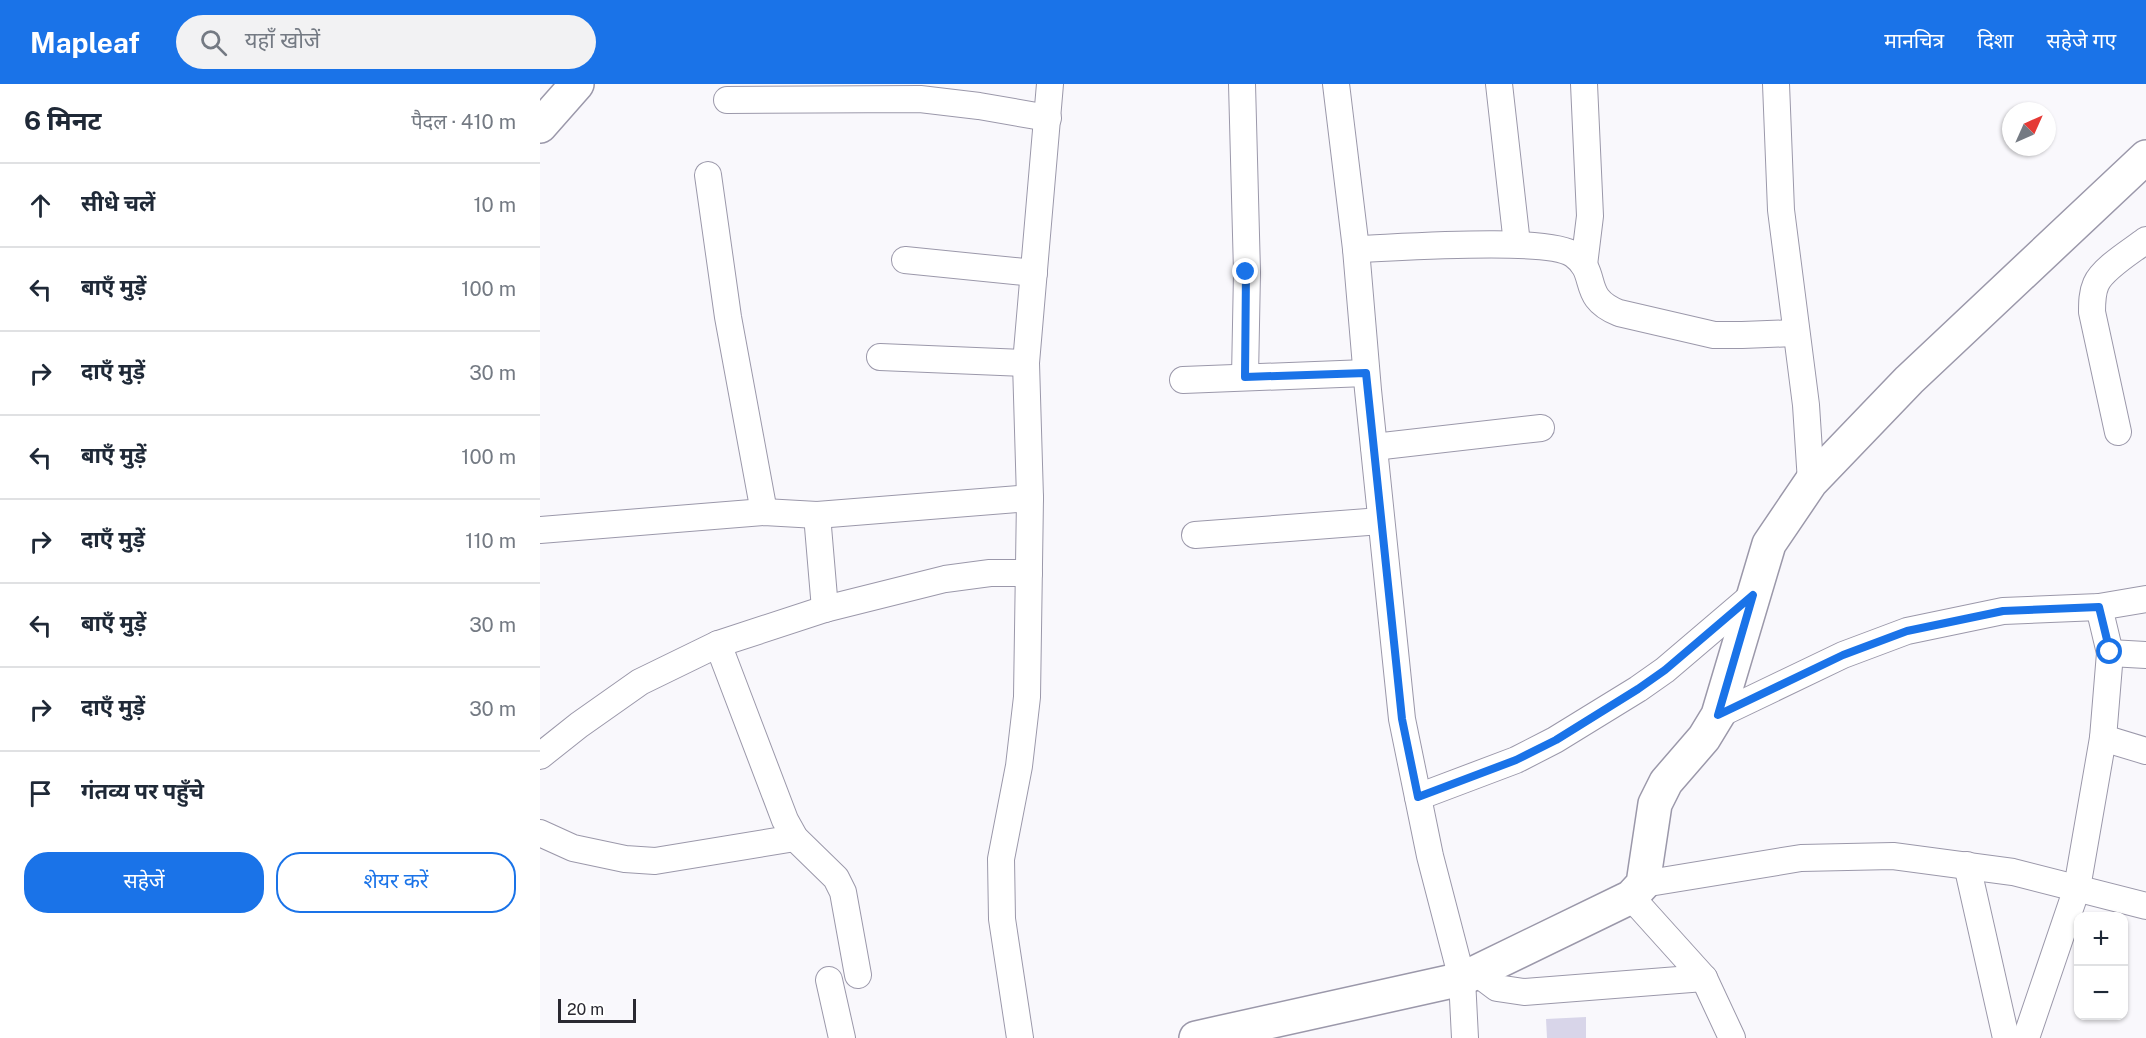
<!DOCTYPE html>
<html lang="hi">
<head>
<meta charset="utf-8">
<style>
  :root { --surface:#fff; --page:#f2f2f3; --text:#1f2937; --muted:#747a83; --line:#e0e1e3; --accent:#1a73e8 }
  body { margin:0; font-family:"Public Sans","Noto Sans Devanagari",sans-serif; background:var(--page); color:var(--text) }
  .controls { position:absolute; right:18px; bottom:18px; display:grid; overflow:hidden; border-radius:12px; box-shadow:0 2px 4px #0004 }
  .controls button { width:54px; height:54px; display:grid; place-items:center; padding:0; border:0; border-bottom:2px solid var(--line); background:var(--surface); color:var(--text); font:30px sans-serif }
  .compass { position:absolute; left:1462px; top:18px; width:54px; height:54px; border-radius:50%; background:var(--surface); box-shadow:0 2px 4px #0004; rotate:45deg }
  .scale { position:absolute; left:18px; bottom:15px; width:78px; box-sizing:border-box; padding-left:6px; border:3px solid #2a2931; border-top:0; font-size:16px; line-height:21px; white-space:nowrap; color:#2a2931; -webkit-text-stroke:4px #fff; paint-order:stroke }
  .stop { position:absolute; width:18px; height:18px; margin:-14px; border:4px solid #1a73e8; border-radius:50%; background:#fff }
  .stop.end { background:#1a73e8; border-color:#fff; box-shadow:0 2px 6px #0008 }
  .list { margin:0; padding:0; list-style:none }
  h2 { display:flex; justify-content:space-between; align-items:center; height:78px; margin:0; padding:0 24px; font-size:26px }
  h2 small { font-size:20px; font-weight:400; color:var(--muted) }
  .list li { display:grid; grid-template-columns:39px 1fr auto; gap:18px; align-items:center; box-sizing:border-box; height:84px; padding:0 24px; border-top:2px solid var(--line) }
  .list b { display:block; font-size:22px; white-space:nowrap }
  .list em { font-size:20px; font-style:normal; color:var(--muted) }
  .actions { display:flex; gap:12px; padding:18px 24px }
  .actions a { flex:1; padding:14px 0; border:2px solid var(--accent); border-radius:24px; text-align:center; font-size:21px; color:var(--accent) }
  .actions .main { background:var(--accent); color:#fff }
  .icon { flex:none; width:33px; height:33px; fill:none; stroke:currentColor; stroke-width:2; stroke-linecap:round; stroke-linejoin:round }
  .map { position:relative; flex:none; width:1606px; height:954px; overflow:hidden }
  header { display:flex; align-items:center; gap:36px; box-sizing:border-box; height:84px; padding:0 30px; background:var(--accent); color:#fff }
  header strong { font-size:28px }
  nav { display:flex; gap:33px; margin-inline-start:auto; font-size:21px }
  .search { width:420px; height:54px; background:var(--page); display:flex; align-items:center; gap:15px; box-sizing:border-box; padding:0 21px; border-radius:33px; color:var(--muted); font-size:22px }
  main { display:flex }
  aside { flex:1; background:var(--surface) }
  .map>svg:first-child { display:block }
  .building { fill:#d8d5e9 }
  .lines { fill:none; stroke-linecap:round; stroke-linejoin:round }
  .minor-casing { stroke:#9b98aa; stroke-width:28 }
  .tertiary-casing { stroke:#9b98aa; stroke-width:36 }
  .minor { stroke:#fff; stroke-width:26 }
  .tertiary { stroke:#fff; stroke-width:33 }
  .route { stroke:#1a73e8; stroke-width:8 }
</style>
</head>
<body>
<header>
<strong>Mapleaf</strong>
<div class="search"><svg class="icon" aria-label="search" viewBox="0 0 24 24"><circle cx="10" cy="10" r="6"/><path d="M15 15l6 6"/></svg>यहाँ खोजें</div>
<nav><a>मानचित्र</a><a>दिशा</a><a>सहेजे गए</a></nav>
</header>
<main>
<aside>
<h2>6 मिनट<small>पैदल · 410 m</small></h2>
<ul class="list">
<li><svg class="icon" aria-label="ahead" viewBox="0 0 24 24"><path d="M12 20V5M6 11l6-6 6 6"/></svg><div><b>सीधे चलें</b></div><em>10 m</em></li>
<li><svg class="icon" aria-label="left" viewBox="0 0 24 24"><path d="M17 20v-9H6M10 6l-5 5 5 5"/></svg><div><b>बाएँ मुड़ें</b></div><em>100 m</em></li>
<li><svg class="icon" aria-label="right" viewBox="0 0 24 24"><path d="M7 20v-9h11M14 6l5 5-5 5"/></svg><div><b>दाएँ मुड़ें</b></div><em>30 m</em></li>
<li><svg class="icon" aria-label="left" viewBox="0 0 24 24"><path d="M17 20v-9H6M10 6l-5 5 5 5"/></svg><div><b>बाएँ मुड़ें</b></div><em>100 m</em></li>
<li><svg class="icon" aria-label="right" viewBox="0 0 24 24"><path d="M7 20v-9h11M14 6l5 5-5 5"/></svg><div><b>दाएँ मुड़ें</b></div><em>110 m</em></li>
<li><svg class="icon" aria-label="left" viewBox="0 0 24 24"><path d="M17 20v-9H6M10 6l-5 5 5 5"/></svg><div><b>बाएँ मुड़ें</b></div><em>30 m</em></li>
<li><svg class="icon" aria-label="right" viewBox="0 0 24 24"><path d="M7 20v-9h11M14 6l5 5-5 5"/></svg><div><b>दाएँ मुड़ें</b></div><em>30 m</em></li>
<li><svg class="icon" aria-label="arrive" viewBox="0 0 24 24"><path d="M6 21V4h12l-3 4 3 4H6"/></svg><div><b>गंतव्य पर पहुँचे</b></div></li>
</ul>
<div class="actions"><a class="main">सहेजें</a><a>शेयर करें</a></div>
</aside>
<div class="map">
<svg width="1606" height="954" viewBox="0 0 1606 954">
  <rect width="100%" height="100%" fill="#f9f8fc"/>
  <path class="building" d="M 1046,933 L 1046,954 L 1007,954 L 1006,935 Z"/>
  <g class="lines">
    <g class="minor-casing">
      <g id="minor">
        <path d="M 702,0 L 707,188 L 705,293"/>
        <path d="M 796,0 L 816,165 L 828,306 L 862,635 L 890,772 L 922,895 L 925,954"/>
        <path d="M 959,0 L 977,160"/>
        <path d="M 1236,0 L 1241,126 L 1266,321 L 1271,398"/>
        <path d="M 187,16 L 380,15 L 439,22 L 508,34"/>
        <path d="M 168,91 L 188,233 L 224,428"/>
        <path d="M 816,165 C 855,164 1009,152 1034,171 C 1060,190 1039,213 1079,229 L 1174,251 L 1202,251 L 1255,249"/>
        <path d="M 365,176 L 494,189"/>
        <path d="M 1044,181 L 1050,132 L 1044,0"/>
        <path d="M 340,273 L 486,279"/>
        <path d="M 643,296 L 826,289"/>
        <path d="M 1578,348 L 1552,228 C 1552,219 1552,209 1556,200 C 1563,184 1592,167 1606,156"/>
        <path d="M 834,363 L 1001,344"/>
        <path d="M 277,431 L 285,525"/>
        <path d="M 0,446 L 224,428 L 277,431 L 490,414"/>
        <path d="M 655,451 L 841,437"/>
        <path d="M 178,560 L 245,736 L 255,754 L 296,794 L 303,808 L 318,891"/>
        <path d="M 1570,569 L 1606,571"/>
        <path d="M 1178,631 L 1303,571 L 1367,547 L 1463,527 L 1559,523 L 1606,515"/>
        <path d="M 1563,654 L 1606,667"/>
        <path d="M 0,672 L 39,641 L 100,598 L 178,560 L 285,525 L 405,495 L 450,489 L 489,489"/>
        <path d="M 878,713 L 976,676 L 1015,656 L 1098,605 L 1125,586 L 1213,511"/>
        <path d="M 0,749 L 33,764 L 85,775 L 115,777 L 255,754"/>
        <path d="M 1427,781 L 1466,954"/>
        <path d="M 1103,800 L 1261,774 L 1353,772 L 1473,788 L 1606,822"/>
        <path d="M 1091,813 L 1164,894 L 1192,954"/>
        <path d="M 937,889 L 957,904 L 984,908 L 1164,894"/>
        <path d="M 289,896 L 302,954"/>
        <path d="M 480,954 L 462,835 L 461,775 L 479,682 L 487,613 L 490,414 L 486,279 L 510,0"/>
        <path d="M 1486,954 L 1537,804 L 1563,654 L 1570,569 L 1559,523"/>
      </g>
    </g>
    <g class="tertiary-casing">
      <g id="tertiary">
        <path d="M 0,42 L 37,0"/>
        <path d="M 656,954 L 922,895 L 1091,813 L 1103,800 L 1115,720 L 1126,698 L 1164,654 L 1178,631 L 1229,460 L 1271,398 L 1369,296 L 1606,73"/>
      </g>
    </g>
    <use href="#minor" class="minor"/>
    <use href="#tertiary" class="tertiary"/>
  </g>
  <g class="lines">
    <path class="route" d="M 706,188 L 705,293 L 826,289 L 862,635 L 878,713 L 976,676 L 1016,656 L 1098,605 L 1125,586 L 1213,511 L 1178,631 L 1303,571 L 1367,547 L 1463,527 L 1559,523 L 1570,568"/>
  </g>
</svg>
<div class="controls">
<button>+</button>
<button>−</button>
</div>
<svg class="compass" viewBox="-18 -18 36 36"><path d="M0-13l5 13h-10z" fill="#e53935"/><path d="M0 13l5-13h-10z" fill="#747a83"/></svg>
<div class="scale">20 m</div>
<div class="stop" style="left:1570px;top:568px"></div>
<div class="stop end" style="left:706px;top:188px"></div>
</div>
</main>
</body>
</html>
